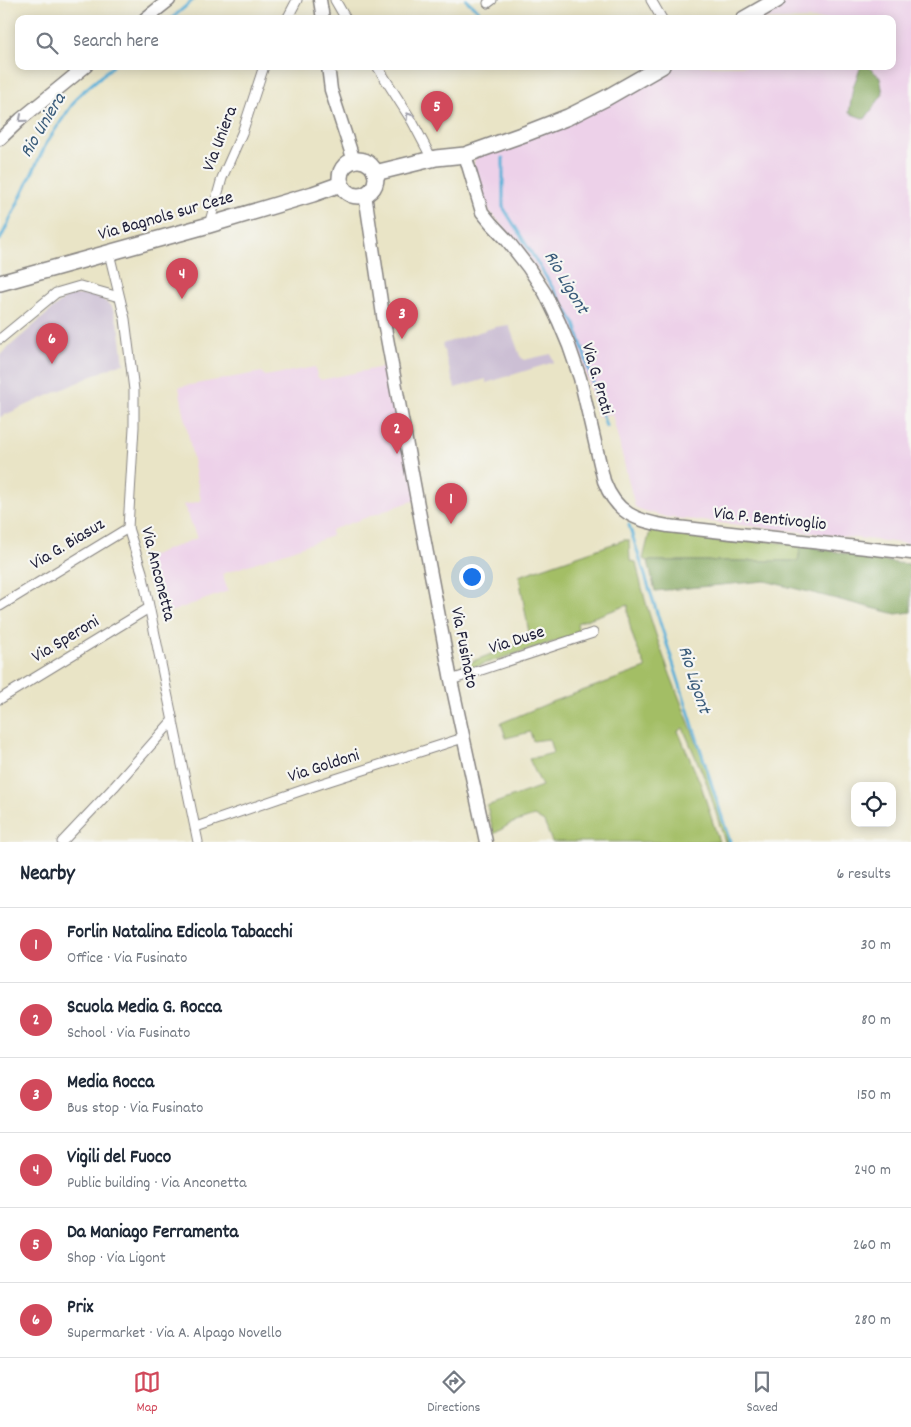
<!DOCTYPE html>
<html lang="en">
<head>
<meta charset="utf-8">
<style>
  :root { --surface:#fff; --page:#f2f2f3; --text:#1f2937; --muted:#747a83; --line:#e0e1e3; --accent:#d1495b }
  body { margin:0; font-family:Dekko,sans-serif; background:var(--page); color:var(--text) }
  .controls { position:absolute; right:15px; bottom:15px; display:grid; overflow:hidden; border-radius:10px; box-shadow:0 2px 12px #0003 }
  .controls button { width:45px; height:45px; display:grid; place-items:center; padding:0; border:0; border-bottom:1px solid var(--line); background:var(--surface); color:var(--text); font:25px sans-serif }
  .you { position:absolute; left:471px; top:576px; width:18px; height:18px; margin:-12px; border:4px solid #fff; border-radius:50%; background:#1a73e8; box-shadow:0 0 0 8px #1a73e833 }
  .badge { display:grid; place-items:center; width:32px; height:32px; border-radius:50%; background:var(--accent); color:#fff; font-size:16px; font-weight:700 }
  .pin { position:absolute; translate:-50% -41px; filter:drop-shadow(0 1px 2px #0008) }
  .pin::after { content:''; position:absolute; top:26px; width:18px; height:15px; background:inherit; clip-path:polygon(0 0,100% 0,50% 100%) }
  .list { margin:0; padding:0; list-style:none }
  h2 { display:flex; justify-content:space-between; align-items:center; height:65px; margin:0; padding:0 20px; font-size:21px }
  h2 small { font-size:16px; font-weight:400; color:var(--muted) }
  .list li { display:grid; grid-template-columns:32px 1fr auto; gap:15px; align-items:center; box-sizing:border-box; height:75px; padding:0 20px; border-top:1px solid var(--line) }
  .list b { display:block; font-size:19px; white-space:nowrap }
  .list p { margin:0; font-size:16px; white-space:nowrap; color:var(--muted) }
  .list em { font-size:16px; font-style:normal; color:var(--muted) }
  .icon { flex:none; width:28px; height:28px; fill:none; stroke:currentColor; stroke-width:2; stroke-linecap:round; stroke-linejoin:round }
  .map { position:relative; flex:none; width:911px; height:842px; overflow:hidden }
  .search { position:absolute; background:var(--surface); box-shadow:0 2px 12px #0003; left:15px; right:15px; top:15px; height:55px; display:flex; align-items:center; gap:12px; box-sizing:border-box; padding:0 18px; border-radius:10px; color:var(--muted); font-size:19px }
  .sheet { height:515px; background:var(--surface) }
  nav { display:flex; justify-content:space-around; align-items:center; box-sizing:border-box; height:70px; border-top:1px solid var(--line); background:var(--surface); font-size:14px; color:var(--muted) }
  nav a { display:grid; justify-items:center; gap:2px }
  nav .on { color:var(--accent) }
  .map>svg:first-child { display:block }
  .built { fill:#edd1e9 }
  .industrial { fill:#ccbfd4 }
  .green { fill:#a3be65; stroke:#627050 }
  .forest { fill:#82a55a; stroke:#52644a }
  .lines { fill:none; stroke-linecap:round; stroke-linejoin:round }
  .stream { stroke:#5cb0d8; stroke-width:3 }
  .street-casing { stroke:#868380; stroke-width:11 }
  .secondary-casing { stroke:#868380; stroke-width:15 }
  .primary-casing { stroke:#868380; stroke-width:18 }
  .street { stroke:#fff; stroke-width:9 }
  .secondary { stroke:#fff; stroke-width:12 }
  .primary { stroke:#fff; stroke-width:15 }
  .oneway { stroke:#9c9ca7 }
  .labels { text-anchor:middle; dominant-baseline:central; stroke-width:4.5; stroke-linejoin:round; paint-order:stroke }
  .street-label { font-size:18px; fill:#22223b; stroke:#f6f6f2 }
  .water-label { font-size:19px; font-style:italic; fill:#395b7a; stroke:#f6f6f2 }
</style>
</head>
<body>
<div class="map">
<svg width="911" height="842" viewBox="0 0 911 842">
  <rect width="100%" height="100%" fill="#f6f6f2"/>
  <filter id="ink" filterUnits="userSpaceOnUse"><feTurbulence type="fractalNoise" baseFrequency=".02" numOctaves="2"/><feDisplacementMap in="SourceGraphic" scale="10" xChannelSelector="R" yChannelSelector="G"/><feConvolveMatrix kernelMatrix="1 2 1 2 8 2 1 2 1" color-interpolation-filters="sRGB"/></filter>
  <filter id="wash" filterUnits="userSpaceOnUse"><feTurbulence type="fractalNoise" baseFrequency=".0096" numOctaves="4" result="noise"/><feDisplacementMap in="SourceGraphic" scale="20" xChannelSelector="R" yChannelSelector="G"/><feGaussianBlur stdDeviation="1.12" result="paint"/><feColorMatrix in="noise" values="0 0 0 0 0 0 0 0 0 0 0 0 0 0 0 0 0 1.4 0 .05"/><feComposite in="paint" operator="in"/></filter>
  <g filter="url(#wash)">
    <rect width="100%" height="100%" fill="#e9e4c6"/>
    <g class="built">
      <path d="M 778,0 L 911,0 L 911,544 L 666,517 L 642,510 L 635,507 L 612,414 L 597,417 L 582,360 L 560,306 L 546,282 L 529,258 L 504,227 L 490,212 L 483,199 L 474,171 L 474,161 L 477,156 L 662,66 L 892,66 L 892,19 L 745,19 Z"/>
      <path d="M 392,365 L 418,499 L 331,530 L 332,536 L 222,574 L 228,591 L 159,616 L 148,557 L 197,538 L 184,505 L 201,501 L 179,387 L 262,372 L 265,376 L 315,367 L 317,376 L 321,380 Z"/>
    </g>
    <g class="industrial">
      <path d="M 74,295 L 88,295 L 101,298 L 112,307 L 120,331 L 124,364 L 117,365 L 0,417 L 0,355 L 65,298 Z"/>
      <path d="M 509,325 L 520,356 L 524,360 L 551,354 L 554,362 L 486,383 L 486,379 L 455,388 L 442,344 L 495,327 Z"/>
    </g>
    <g class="green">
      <path d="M 651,527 L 801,545 L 798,561 L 648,561 L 643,559 Z"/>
      <path d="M 624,540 L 629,540 L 630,561 L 636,562 C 650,631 679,696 704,761 C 714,787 720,815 729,842 L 725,842 L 707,784 L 683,728 L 678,731 L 701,785 L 719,842 L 552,842 L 544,822 L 534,816 L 510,824 L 494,834 L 487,806 L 542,786 L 529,759 L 553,753 L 549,739 L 533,741 L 530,732 L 506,738 L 501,723 L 554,701 L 646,668 C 637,648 627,628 628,605 L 577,623 L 579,634 L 461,671 L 460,666 L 530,639 L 519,576 Z"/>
    </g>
    <g class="forest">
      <path d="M 861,66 L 867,66 L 880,77 L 883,94 L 865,119 L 849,113 L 853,87 Z"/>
      <path d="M 801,545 L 896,563 L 911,564 L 911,612 L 896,614 L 765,581 L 655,591 L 648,561 L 798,561 Z"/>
    </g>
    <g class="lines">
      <g class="stream">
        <path d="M 466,0 L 478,10 L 483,19"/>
        <path d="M 171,19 L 193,0"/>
        <path d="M 503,158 L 503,207 L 575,324 L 606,426"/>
        <path d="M 0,240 L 47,142 L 78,96 L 113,66"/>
        <path d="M 629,525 L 730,842"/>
      </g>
    </g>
  </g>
  <g filter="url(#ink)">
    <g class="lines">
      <g class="street-casing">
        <g id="street">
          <path d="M 335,0 L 346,19"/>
          <path d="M 651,0 L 662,19"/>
          <path d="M 488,3 L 492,0"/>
          <path d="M 287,19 L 297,0"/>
          <path d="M 377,66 L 412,121 L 432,159"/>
          <path d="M 209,225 L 222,178 L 242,133 L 264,66"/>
          <path d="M 109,253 L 125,319 L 134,390 L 134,427 L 128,528 L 142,572 L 198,842"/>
          <path d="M 0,339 L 56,293 L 80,286 L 119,297"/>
          <path d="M 0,606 L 128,528"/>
          <path d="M 451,680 L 593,633"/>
          <path d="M 0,699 L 149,608"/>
          <path d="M 196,827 L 320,784 L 463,738"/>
          <path d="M 62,842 L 114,787 L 173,720"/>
        </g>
      </g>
      <g class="secondary-casing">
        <g id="secondary">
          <path d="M 320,0 L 323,19"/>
          <path d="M 145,19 L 169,0"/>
          <path d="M 328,66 L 331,90 L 354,161"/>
          <path d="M 0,139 L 21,119 L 86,66"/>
          <path d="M 465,155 L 482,212 L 491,223 L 507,240 L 528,267 L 545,293 L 559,322 L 569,346 L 580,378 L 604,481 C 616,513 636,521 668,526 L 911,553"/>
          <path d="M 365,194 L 384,322 L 422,527 L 451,680 L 486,842"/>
        </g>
      </g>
      <g class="primary-casing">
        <g id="primary">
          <path d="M 744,19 L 777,0"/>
          <circle cx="358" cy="178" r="18"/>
          <path d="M 375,173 L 436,158 L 465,155 L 527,133 L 568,117 L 606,98 L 662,66"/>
          <path d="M 0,283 L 209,225 L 313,194 L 341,184"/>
        </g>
      </g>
      <use href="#street" class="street"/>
      <use href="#secondary" class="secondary"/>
      <use href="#primary" class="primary"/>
    </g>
    <defs><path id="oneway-chevron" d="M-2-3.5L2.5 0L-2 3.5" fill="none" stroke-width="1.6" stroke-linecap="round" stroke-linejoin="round" transform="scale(1.25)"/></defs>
    <g class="oneway">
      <use href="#oneway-chevron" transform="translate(409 116) rotate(-122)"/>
      <use href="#oneway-chevron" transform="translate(22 119) rotate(139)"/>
    </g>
  </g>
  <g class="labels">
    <g class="street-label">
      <text transform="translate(221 139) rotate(-69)">Via Uniera</text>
      <text transform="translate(166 217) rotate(-16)">Via Bagnols sur Ceze</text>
      <text transform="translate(596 379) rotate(74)">Via G. Prati</text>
      <text transform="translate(770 520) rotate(6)">Via P. Bentivoglio</text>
      <text transform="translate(68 545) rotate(-31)">Via G. Biasuz</text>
      <text transform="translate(157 574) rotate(76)">Via Anconetta</text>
      <text transform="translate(66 640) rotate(-31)">Via Speroni</text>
      <text transform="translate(517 641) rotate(-18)">Via Duse</text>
      <text transform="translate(463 648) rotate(79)">Via Fusinato</text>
      <text transform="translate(324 767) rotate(-18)">Via Goldoni</text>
    </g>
    <g class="water-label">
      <text transform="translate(44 126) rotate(-59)">Rio Uniera</text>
      <text transform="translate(565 283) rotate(59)">Rio Ligont</text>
      <text transform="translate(693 680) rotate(72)">Rio Ligont</text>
    </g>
  </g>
</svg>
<div class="controls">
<button><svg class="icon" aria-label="locate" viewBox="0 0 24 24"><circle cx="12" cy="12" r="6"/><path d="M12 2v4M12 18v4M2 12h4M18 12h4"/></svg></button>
</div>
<div class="you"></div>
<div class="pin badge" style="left:451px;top:524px">1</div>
<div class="pin badge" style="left:397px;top:454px">2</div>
<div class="pin badge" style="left:402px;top:339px">3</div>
<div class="pin badge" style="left:182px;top:299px">4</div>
<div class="pin badge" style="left:437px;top:132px">5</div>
<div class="pin badge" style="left:52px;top:364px">6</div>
<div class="search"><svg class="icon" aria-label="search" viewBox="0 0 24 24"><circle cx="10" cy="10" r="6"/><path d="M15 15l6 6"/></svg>Search here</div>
</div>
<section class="sheet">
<h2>Nearby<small>6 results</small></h2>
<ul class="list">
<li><span class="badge">1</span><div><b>Forlin Natalina Edicola Tabacchi</b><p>Office · Via Fusinato</p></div><em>30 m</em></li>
<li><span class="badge">2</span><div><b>Scuola Media G. Rocca</b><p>School · Via Fusinato</p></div><em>80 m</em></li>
<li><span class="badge">3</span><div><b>Media Rocca</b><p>Bus stop · Via Fusinato</p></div><em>150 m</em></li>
<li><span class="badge">4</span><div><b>Vigili del Fuoco</b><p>Public building · Via Anconetta</p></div><em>240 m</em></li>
<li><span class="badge">5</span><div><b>Da Maniago Ferramenta</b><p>Shop · Via Ligont</p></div><em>260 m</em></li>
<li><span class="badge">6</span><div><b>Prix</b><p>Supermarket · Via A. Alpago Novello</p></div><em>280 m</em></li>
</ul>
</section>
<nav>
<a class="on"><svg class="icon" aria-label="map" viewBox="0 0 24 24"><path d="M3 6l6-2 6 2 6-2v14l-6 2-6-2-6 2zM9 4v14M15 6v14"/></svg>Map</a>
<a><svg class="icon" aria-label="directions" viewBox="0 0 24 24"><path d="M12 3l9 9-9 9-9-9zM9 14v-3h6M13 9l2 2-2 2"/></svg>Directions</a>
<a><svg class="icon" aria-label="saved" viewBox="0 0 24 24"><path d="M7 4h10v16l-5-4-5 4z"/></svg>Saved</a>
</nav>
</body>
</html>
